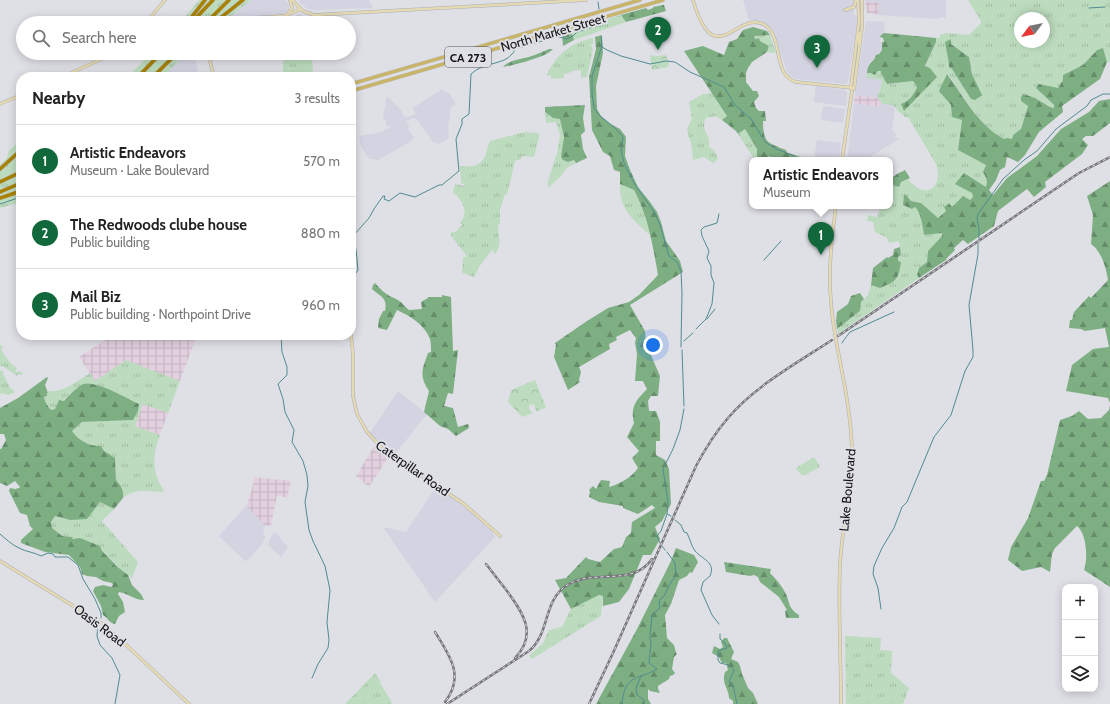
<!DOCTYPE html>
<html lang="en">
<head>
<meta charset="utf-8">
<style>
  :root { --surface:#fff; --page:#f2f2f2; --text:#222; --muted:#767676; --line:#e0e0e0; --accent:#11683a }
  body { margin:0; font-family:Cabin,sans-serif; background:var(--page); color:var(--text) }
  .controls { position:absolute; right:12px; bottom:12px; display:grid; overflow:hidden; border-radius:8px; box-shadow:0 2px 10px #0003 }
  .controls button { width:36px; height:36px; display:grid; place-items:center; padding:0; border:0; border-bottom:1px solid var(--line); background:var(--surface); color:var(--text); font:20px sans-serif }
  .compass { position:absolute; left:1014px; top:12px; width:36px; height:36px; border-radius:50%; background:var(--surface); box-shadow:0 2px 10px #0003; rotate:238deg }
  .you { position:absolute; left:653px; top:345px; width:14px; height:14px; margin:-10px; border:3px solid #fff; border-radius:50%; background:#1a73e8; box-shadow:0 0 0 6px #1a73e833 }
  .badge { display:grid; place-items:center; width:26px; height:26px; border-radius:50%; background:var(--accent); color:#fff; font-size:13px; font-weight:700 }
  .pin { position:absolute; translate:-50% -33px; filter:drop-shadow(0 1px 2px #0008) }
  .pin::after { content:''; position:absolute; top:21px; width:14px; height:12px; background:inherit; clip-path:polygon(0 0,100% 0,50% 100%) }
  .popup { position:absolute; left:749px; top:157px; width:144px; height:52px; box-sizing:border-box; display:grid; place-content:center; border-radius:8px; background:var(--surface); filter:drop-shadow(0 1px 3px #0005); font-size:13px; white-space:nowrap; color:var(--muted) }
  .popup b { font-size:15px; color:var(--text) }
  .popup::after { content:''; position:absolute; left:50%; top:100%; margin-left:-8px; border:8px solid transparent; border-top-color:var(--surface) }
  .list { margin:0; padding:0; list-style:none }
  h2 { display:flex; justify-content:space-between; align-items:center; height:52px; margin:0; padding:0 16px; font-size:17px }
  h2 small { font-size:13px; font-weight:400; color:var(--muted) }
  .list li { display:grid; grid-template-columns:26px 1fr auto; gap:12px; align-items:center; box-sizing:border-box; height:72px; padding:0 16px; border-top:1px solid var(--line) }
  .list b { display:block; font-size:15px; white-space:nowrap }
  .list p { margin:0; font-size:13px; white-space:nowrap; color:var(--muted) }
  .list em { font-size:13px; font-style:normal; color:var(--muted) }
  .icon { flex:none; width:22px; height:22px; fill:none; stroke:currentColor; stroke-width:2; stroke-linecap:round; stroke-linejoin:round }
  .map { position:relative; flex:none; width:1110px; height:704px; overflow:hidden }
  .search { position:absolute; background:var(--surface); box-shadow:0 2px 10px #0003; left:16px; top:16px; width:340px; height:44px; display:flex; align-items:center; gap:10px; box-sizing:border-box; padding:0 14px; border-radius:22px; color:var(--muted); font-size:15px }
  .panel { position:absolute; background:var(--surface); box-shadow:0 2px 10px #0003; left:16px; top:72px; width:340px; height:268px; border-radius:16px }
  .map>svg:first-child { display:block }
  .built { fill:#d3d3e1 }
  .industrial { fill:url(#industrial-grid) }
  .grass { fill:url(#grass-tufts); fill-rule:evenodd }
  .forest { fill:url(#forest-firs) }
  .park { fill:url(#park-crowns) }
  .lines { fill:none; stroke-linecap:round; stroke-linejoin:round }
  .stream { stroke:#508c90; stroke-width:1 }
  .secondary-casing { stroke:#aeaeb4; stroke-width:3.5 }
  .primary-casing { stroke:#bdbdbe; stroke-width:4 }
  .highway-casing { stroke:#bdbdbe; stroke-width:4.5 }
  .secondary { stroke:#e5dab2; stroke-width:2.5 }
  .primary { stroke:#cab466; stroke-width:3 }
  .highway { stroke:#a78200; stroke-width:3.5 }
  .rail-casing { stroke:#76767b; stroke-width:2.5 }
  .rail { stroke:#dfdfe6; stroke-width:1; stroke-dasharray:3; stroke-linecap:butt }
  .secondary-bridge-casing { stroke:#aeaeb4; stroke-width:3.5; stroke-linecap:butt }
  .secondary-bridge { stroke:#e5dab2; stroke-width:2.5 }
  .labels { text-anchor:middle; dominant-baseline:central; stroke-width:4; stroke-linejoin:round; paint-order:stroke }
  .shield { fill:#dfdfe6; stroke:#515154; stroke-width:1 }
  .shield-label { font-size:12px; font-weight:bold; fill:#141416 }
  .street-label { font-size:13px; fill:#141416; stroke:#dfdfe6 }
</style>
</head>
<body>
<div class="map">
<svg width="1110" height="704" viewBox="0 0 1110 704">
  <defs>
    <pattern id="industrial-grid" width="8" height="8" patternUnits="userSpaceOnUse"><rect width="8" height="8" fill="#e3d0df"/><path d="M0 4h8M4 0v8" fill="none" stroke="#c2b2bf"/></pattern>
    <pattern id="grass-tufts" width="24" height="20" patternUnits="userSpaceOnUse"><rect width="24" height="20" fill="#bddcbf"/><path d="M3 7l-1-3M5 7V3M7 7l1-3M15 17l-1-3M17 17v-4M19 17l1-3" fill="none" stroke="#a2bca3"/></pattern>
    <pattern id="forest-firs" width="22" height="20" patternUnits="userSpaceOnUse"><rect width="22" height="20" fill="#7eaf83"/><path d="M5 1l3.5 6h-7zM16 11l3.5 6h-7z" fill="#668d6a"/></pattern>
    <pattern id="park-crowns" width="20" height="18" patternUnits="userSpaceOnUse"><rect width="20" height="18" fill="#bddcbf"/><path d="M2 6a3 3 0 1 1 6 0M12 15a3 3 0 1 1 6 0" fill="none" stroke="#a2bca3"/></pattern>
  </defs>
  <rect width="100%" height="100%" fill="#dfdfe6"/>
  <g class="built">
    <path d="M 251,0 L 285,0 L 289,5 L 289,8 L 287,12 L 283,14 L 230,18 L 229,17 Z"/>
    <path d="M 298,0 L 369,0 L 373,8 L 312,10 L 306,8 Z"/>
    <path d="M 743,0 L 855,0 L 853,14 L 857,17 L 857,23 L 848,82 L 844,84 L 797,79 L 790,76 L 787,71 L 773,30 L 768,25 L 762,21 L 749,20 Z"/>
    <path d="M 865,0 L 946,0 L 946,19 L 942,17 L 937,19 L 879,15 L 879,2 L 865,2 Z"/>
    <path d="M 299,14 L 308,18 L 308,23 L 282,23 L 282,20 L 289,19 Z"/>
    <path d="M 867,21 L 885,22 L 884,33 L 881,35 L 880,42 L 882,42 L 882,50 L 869,63 L 866,77 L 882,80 L 880,90 L 878,93 L 878,98 L 855,95 L 866,22 Z"/>
    <path d="M 186,53 L 194,53 L 199,77 L 163,77 Z"/>
    <path d="M 212,53 L 246,53 L 246,54 L 215,59 L 213,58 Z"/>
    <path d="M 816,86 L 845,90 L 847,93 L 846,106 L 814,102 Z"/>
    <path d="M 442,89 L 445,92 L 449,93 L 456,104 L 451,107 L 448,128 L 449,138 L 439,144 L 433,142 L 417,119 L 414,118 L 406,121 L 409,126 L 408,129 L 414,138 L 408,143 L 378,160 L 368,158 L 361,146 L 359,136 L 378,133 L 387,129 L 391,126 L 386,126 L 386,121 L 383,118 L 387,96 L 401,110 L 405,118 L 416,114 L 413,108 Z"/>
    <path d="M 854,103 L 880,107 L 880,104 L 893,105 L 895,108 L 892,129 L 896,135 L 895,137 L 899,139 L 865,160 L 847,160 Z"/>
    <path d="M 823,106 L 845,109 L 843,123 L 821,120 Z"/>
    <path d="M 817,140 L 841,143 L 839,160 L 814,160 Z"/>
    <path d="M 398,391 L 427,414 L 395,454 L 380,443 L 370,433 Z"/>
    <path d="M 436,487 L 469,511 L 492,532 L 495,537 L 435,602 L 383,527 L 406,532 Z"/>
    <path d="M 246,506 L 265,526 L 263,530 L 265,537 L 262,544 L 248,560 L 245,561 L 219,536 Z"/>
    <path d="M 275,532 L 288,547 L 281,557 L 268,545 L 271,537 Z"/>
  </g>
  <g class="industrial">
    <path d="M 865,2 L 879,2 L 879,15 L 867,13 Z"/>
    <path d="M 855,95 L 878,98 L 882,104 L 880,104 L 880,107 L 854,103 Z"/>
    <path d="M 113,335 L 197,335 L 180,381 L 126,361 L 95,381 L 79,357 Z"/>
    <path d="M 143,404 L 168,413 L 160,435 L 135,426 Z"/>
    <path d="M 375,445 L 389,456 L 369,487 L 356,476 Z"/>
    <path d="M 254,477 L 291,481 L 287,498 L 277,495 L 271,525 L 265,526 L 247,507 L 247,504 L 252,489 Z"/>
  </g>
  <g class="grass">
    <path d="M 199,0 L 251,0 L 222,23 L 180,23 Z"/>
    <path d="M 968,0 L 1110,0 L 1110,62 L 1107,62 L 1103,49 L 1097,50 L 1083,65 L 1063,75 L 1063,80 L 1058,88 L 1041,93 L 1054,105 L 1054,108 L 1050,107 L 1035,98 L 1021,101 L 1028,106 L 1021,129 L 1013,135 L 1012,140 C 1009,139 1006,140 1003,139 C 983,130 960,92 948,74 L 939,91 L 951,105 L 962,120 L 958,150 L 986,165 L 983,172 L 987,181 L 986,188 L 972,193 L 973,197 L 970,200 L 963,197 L 952,207 L 949,203 L 946,211 L 938,219 L 918,202 L 911,201 L 904,195 L 918,210 L 922,220 L 924,235 L 942,232 L 942,236 L 928,251 L 927,262 L 919,268 L 917,275 L 919,278 L 838,334 L 837,329 L 860,311 L 861,302 L 868,295 L 871,285 L 880,288 L 897,279 L 898,257 L 901,255 L 899,241 L 889,243 L 887,238 L 875,232 L 873,222 L 867,221 L 868,215 L 877,217 L 881,206 L 890,206 L 890,178 L 893,176 L 891,180 L 901,182 L 908,179 C 924,200 944,190 936,164 L 908,117 L 905,117 L 901,113 L 900,113 L 893,105 L 882,104 L 878,98 L 878,93 L 880,90 L 882,80 L 866,78 L 867,73 L 881,71 L 881,73 L 888,84 L 913,81 L 917,87 C 914,95 909,102 901,105 L 915,100 L 936,77 L 925,67 L 936,42 L 936,38 L 940,38 L 940,35 L 946,33 L 969,35 L 981,23 L 981,21 ZM 1020,18 L 1044,18 L 1044,42 L 1020,42 ZM 951,40 L 951,44 L 969,57 C 971,70 974,81 981,93 L 971,99 L 952,69 L 949,67 Z"/>
    <path d="M 621,15 L 626,22 L 574,40 L 571,31 L 569,31 Z"/>
    <path d="M 770,35 L 776,53 L 767,52 L 769,46 L 754,37 L 755,36 Z"/>
    <path d="M 593,38 L 593,44 L 590,44 L 593,48 L 587,77 L 581,78 L 581,70 L 572,71 L 572,72 L 564,74 L 564,78 L 551,79 L 551,75 L 547,75 C 555,55 572,42 593,38 Z"/>
    <path d="M 152,53 L 186,53 L 163,77 L 127,77 Z"/>
    <path d="M 283,53 L 312,53 L 313,77 L 283,77 Z"/>
    <path d="M 712,93 L 727,116 L 722,120 L 716,116 L 706,118 C 702,126 705,130 708,137 C 710,140 709,144 709,147 C 714,150 716,152 718,159 L 713,163 L 704,157 L 693,160 L 691,143 L 689,138 L 687,128 L 692,119 L 689,102 L 703,94 Z"/>
    <path d="M 545,112 L 553,118 L 560,118 C 564,133 564,147 568,162 L 574,160 L 576,163 L 567,168 L 559,178 L 548,188 L 548,181 L 557,153 L 560,135 L 556,122 L 546,123 Z"/>
    <path d="M 745,129 L 757,149 L 757,159 L 762,158 L 764,159 L 755,160 L 738,134 Z"/>
    <path d="M 525,132 L 539,133 L 539,137 L 534,157 L 522,156 L 520,160 L 517,160 L 515,161 L 507,195 L 505,194 L 500,210 L 500,224 L 498,225 C 498,238 503,243 495,254 L 492,250 L 479,267 L 474,277 L 463,273 L 462,275 L 463,258 L 466,257 L 466,255 C 461,247 454,242 450,233 L 457,231 L 458,229 L 462,225 L 460,223 C 470,210 462,201 453,192 L 455,184 L 464,186 L 464,184 L 461,183 L 460,166 C 472,167 482,167 486,153 C 488,148 488,145 490,141 Z"/>
    <path d="M 21,140 L 21,202 L 0,208 L 0,165 L 7,158 L 9,150 Z"/>
    <path d="M 620,184 L 634,190 L 643,209 L 650,235 C 634,221 618,208 620,184 Z"/>
    <path d="M 0,345 L 3,347 L 1,350 C 6,356 10,365 17,368 L 15,371 L 17,372 L 20,371 L 23,374 L 22,375 L 18,374 L 17,376 L 3,366 L 2,367 L 0,366 Z"/>
    <path d="M 126,360 L 180,381 L 168,413 L 143,404 L 135,426 L 160,435 C 154,450 152,465 158,480 C 160,485 163,488 164,492 C 147,492 138,487 123,498 C 124,492 121,485 116,480 L 115,458 L 104,451 L 101,447 C 90,447 78,440 72,431 L 82,422 L 133,420 L 88,384 C 78,384 70,394 63,401 L 59,401 L 55,409 L 51,410 L 45,402 L 44,397 L 46,397 L 48,391 C 63,393 77,381 90,373 L 95,381 Z"/>
    <path d="M 0,370 L 4,372 L 3,374 L 11,389 L 14,391 L 14,393 L 8,395 L 1,393 L 0,396 Z"/>
    <path d="M 814,457 L 820,467 L 805,475 L 801,475 L 796,468 Z"/>
    <path d="M 100,502 L 114,509 L 102,521 L 138,562 L 132,578 L 115,565 L 114,562 L 102,552 L 100,546 L 73,540 L 72,539 L 73,537 L 62,536 L 51,528 L 51,522 L 55,516 L 70,520 Z"/>
    <path d="M 596,595 L 603,596 L 601,616 L 532,659 L 529,656 L 543,643 L 549,630 L 562,627 L 571,609 Z"/>
    <path d="M 845,636 L 881,638 L 880,650 L 892,651 L 891,673 L 909,688 L 903,704 L 846,704 Z"/>
    <path d="M 375,673 L 381,682 L 380,683 L 393,704 L 345,704 Z"/>
  </g>
  <g class="forest">
    <path d="M 663,5 L 664,5 L 666,11 L 626,22 L 621,15 L 646,8 L 648,10 L 653,8 L 653,7 Z"/>
    <path d="M 753,27 L 767,31 L 770,35 L 755,36 L 754,37 L 756,39 L 759,38 L 760,41 L 769,46 L 767,52 L 752,62 L 748,68 L 746,73 L 746,82 L 753,91 L 757,91 L 759,96 L 754,102 L 756,108 L 759,111 L 765,111 L 766,121 L 763,121 C 763,143 768,143 786,150 L 787,153 L 801,157 L 802,160 L 772,160 L 769,156 L 764,159 L 762,158 L 757,159 L 757,149 L 745,129 L 738,134 L 736,131 L 722,120 L 727,116 L 684,51 L 703,46 L 724,55 L 729,42 L 737,39 L 743,30 Z"/>
    <path d="M 569,31 L 571,31 L 574,40 L 563,46 L 562,34 Z"/>
    <path d="M 884,33 L 936,38 L 936,42 L 925,66 L 930,68 L 937,77 L 904,111 L 901,104 C 909,101 914,95 917,87 L 913,81 L 887,84 L 881,73 L 881,71 L 878,71 L 875,75 L 871,73 L 867,73 C 868,61 874,63 876,55 L 879,54 L 882,50 L 882,42 L 884,42 L 883,38 L 880,37 L 881,35 Z"/>
    <path d="M 602,35 L 603,53 L 596,86 L 597,109 L 601,116 L 609,123 L 620,129 L 626,137 L 625,156 L 630,170 L 638,187 L 650,202 L 657,212 L 661,222 L 666,241 L 680,261 L 683,272 L 630,305 L 645,331 L 646,344 L 660,376 L 658,396 L 651,396 L 648,401 L 649,411 L 656,411 L 660,422 L 660,441 L 656,441 L 656,455 L 665,460 L 669,469 L 671,504 L 662,521 L 655,527 L 660,539 L 651,555 L 643,555 L 629,589 L 619,602 L 603,606 L 603,596 L 599,595 L 571,609 L 555,580 L 566,578 L 586,557 L 588,559 L 600,562 L 614,549 L 622,547 L 626,537 L 631,533 L 632,522 L 655,508 L 652,505 L 638,514 L 623,508 L 623,506 L 599,502 L 589,497 L 590,492 L 589,490 L 593,486 L 596,489 L 601,480 L 610,481 L 609,487 C 620,484 632,477 638,468 L 632,458 L 639,451 L 627,437 L 634,423 C 630,407 636,400 647,389 L 643,381 L 635,381 L 637,354 L 635,343 L 636,338 L 630,330 L 616,337 L 617,340 L 609,344 L 610,349 L 579,367 L 581,372 L 579,380 L 580,382 L 568,390 L 554,357 L 556,345 L 555,343 L 587,321 L 608,308 L 629,302 L 639,295 L 658,275 C 653,246 648,216 634,190 L 620,184 L 620,172 L 614,170 L 610,156 L 603,152 L 592,130 L 589,77 L 596,49 L 595,37 Z"/>
    <path d="M 951,39 L 951,44 L 969,57 L 972,74 L 982,95 L 981,96 L 975,100 L 971,99 L 952,69 L 949,67 C 949,59 946,50 945,42 Z"/>
    <path d="M 1103,48 L 1107,62 L 1100,79 L 1062,106 L 1063,112 L 1039,132 L 1025,155 L 1018,162 L 1007,157 L 1005,167 L 1000,170 L 996,180 L 989,190 L 993,195 L 1007,178 L 1037,156 L 1061,129 L 1089,112 L 1099,101 L 1110,99 L 1110,123 L 1093,136 L 1086,136 L 1082,139 L 1088,145 L 1082,154 L 1045,182 L 1046,187 L 1034,197 L 1027,189 L 998,211 L 994,226 L 968,244 L 963,240 L 954,248 L 955,250 L 947,258 L 946,260 L 919,278 L 917,275 L 919,268 L 927,262 L 928,251 L 942,236 L 942,233 L 924,235 C 923,228 921,212 915,207 L 912,209 L 903,205 L 904,195 L 906,195 L 911,201 L 921,203 L 938,218 L 946,211 L 944,207 L 949,203 L 952,207 L 963,196 L 970,200 L 973,197 L 972,193 L 955,184 L 964,173 L 986,187 C 988,182 986,177 983,172 L 986,165 L 958,150 L 962,120 L 952,117 L 951,105 L 939,91 L 947,74 C 964,97 978,125 1004,139 L 1007,138 L 1012,139 L 1013,135 L 1021,129 L 1028,106 L 1021,101 L 1021,97 L 1023,94 L 1035,98 L 1050,107 L 1054,108 L 1054,105 L 1036,88 L 1039,84 L 1058,88 L 1063,80 L 1063,75 L 1083,65 L 1097,50 Z"/>
    <path d="M 549,49 L 553,49 C 547,57 514,65 503,67 C 508,61 517,60 524,58 C 532,57 541,52 549,49 Z"/>
    <path d="M 585,105 L 583,118 L 585,131 L 581,135 L 583,149 L 587,158 L 576,163 L 574,160 L 568,162 L 563,160 L 561,157 L 564,137 L 560,119 L 553,118 L 545,112 L 545,107 Z"/>
    <path d="M 905,170 L 910,178 L 901,182 L 899,187 L 891,184 C 891,175 898,174 905,170 Z"/>
    <path d="M 1110,181 L 1110,403 L 1108,398 L 1066,391 L 1072,365 L 1093,349 L 1109,347 L 1105,328 L 1085,331 L 1081,329 L 1069,328 L 1070,320 L 1072,320 L 1074,312 L 1089,296 L 1091,298 L 1108,280 C 1106,268 1102,252 1091,244 L 1093,215 L 1087,196 Z"/>
    <path d="M 900,247 L 901,255 L 898,257 L 898,261 L 901,262 C 898,280 897,281 880,288 L 871,285 L 873,268 L 887,257 L 888,258 L 893,255 L 894,249 Z"/>
    <path d="M 375,283 C 383,292 385,294 396,299 C 401,301 405,307 409,310 L 422,309 L 421,302 L 428,298 L 428,297 L 442,297 L 442,295 L 451,297 L 453,351 L 458,350 L 453,394 L 448,393 L 444,406 L 453,408 L 458,427 L 468,424 L 469,428 L 456,436 L 448,429 L 440,426 L 424,412 L 429,391 C 419,375 422,370 428,353 L 431,352 C 431,348 431,343 430,339 C 425,325 410,316 397,310 L 387,330 L 378,328 L 379,319 L 383,311 L 385,311 C 388,298 381,297 372,289 L 373,285 Z"/>
    <path d="M 860,293 L 864,299 L 861,302 L 860,311 L 837,329 L 836,321 L 837,312 L 848,304 L 851,296 Z"/>
    <path d="M 47,377 L 48,378 L 45,385 L 48,393 L 47,393 L 47,396 L 44,397 C 45,403 48,406 51,410 L 55,409 L 59,400 L 64,401 C 67,397 78,386 83,384 C 96,380 126,398 139,404 L 138,411 L 133,420 L 82,422 L 72,431 C 78,440 90,447 101,446 L 104,451 L 115,458 L 116,480 C 121,485 124,491 123,498 L 114,509 L 100,502 L 87,519 L 70,520 L 55,516 L 51,522 L 52,528 L 62,536 L 73,537 L 72,539 L 73,539 L 80,538 L 100,546 L 102,551 L 114,563 L 115,565 L 128,575 L 132,585 L 141,594 L 144,600 C 134,600 128,593 119,592 L 118,594 L 123,602 L 125,612 L 119,616 L 115,624 C 109,623 108,618 103,615 L 101,606 L 93,591 L 95,587 L 103,585 L 111,587 L 113,585 L 112,583 L 103,581 L 96,577 L 87,576 L 82,574 L 80,567 L 69,555 L 45,552 L 21,543 L 21,540 L 33,529 L 30,526 L 27,515 L 20,513 L 9,491 L 10,488 L 15,489 L 19,488 L 20,487 L 15,481 L 7,486 L 0,483 L 0,449 L 1,449 L 6,440 L 4,434 L 0,434 L 0,408 L 18,398 Z"/>
    <path d="M 1110,405 L 1110,587 L 1084,570 C 1088,560 1087,534 1077,526 L 1055,548 L 1052,554 L 1050,572 L 1041,567 L 1022,571 L 1008,560 L 1011,547 L 1028,518 L 1041,481 L 1044,481 L 1047,475 L 1060,420 L 1072,416 L 1079,411 L 1088,419 L 1101,418 L 1109,410 Z"/>
    <path d="M 676,548 L 694,555 L 698,562 L 692,573 L 690,572 L 687,576 L 679,580 L 671,604 L 665,615 L 667,638 L 674,645 L 676,653 L 677,654 L 674,657 L 672,669 L 675,673 L 673,675 L 670,676 L 669,679 L 658,686 L 658,689 L 660,693 L 650,691 L 648,689 L 648,699 L 651,704 L 596,704 L 636,631 L 671,561 Z"/>
    <path d="M 724,562 L 771,569 L 770,573 C 776,579 782,586 786,594 C 790,603 788,608 799,615 L 799,618 L 786,618 L 785,611 L 787,610 L 779,597 L 760,582 L 758,577 L 754,575 L 750,576 L 726,572 Z"/>
    <path d="M 724,638 L 727,638 L 734,652 L 731,659 L 738,662 L 740,666 L 742,674 L 748,688 L 753,693 L 758,704 L 733,704 L 733,701 L 729,698 C 729,688 721,684 725,672 L 728,670 L 726,663 L 722,663 L 719,657 L 712,653 L 714,646 L 720,649 L 723,647 L 721,642 Z"/>
  </g>
  <g class="park">
    <path d="M 650,55 L 656,56 L 666,55 L 669,64 L 668,67 L 652,70 Z"/>
    <path d="M 535,380 L 546,407 L 536,412 L 535,406 L 531,404 L 529,406 L 529,409 L 533,413 L 522,417 L 508,402 L 511,390 Z"/>
  </g>
  <g class="lines">
    <g class="stream">
      <path d="M 598,2 L 599,9"/>
      <path d="M 1089,8 L 1105,7"/>
      <path d="M 599,21 L 600,27"/>
      <path d="M 601,37 L 602,46 L 592,76 L 592,93 L 594,108 L 599,115 L 615,128 L 623,137 L 621,151 L 624,163 L 634,183 L 654,212 L 660,225 L 669,256 L 677,262 L 681,271 L 682,293 L 681,347"/>
      <path d="M 602,47 L 607,50 L 621,56 L 650,64 L 666,61 L 675,62 L 690,72 L 724,87 L 735,105 L 751,119 L 765,142 L 776,149 L 795,156"/>
      <path d="M 0,204 L 21,197"/>
      <path d="M 979,240 L 979,228 L 977,219 L 978,214 L 1003,179 L 1024,160 L 1037,151 L 1056,129 L 1087,106 L 1091,100 L 1103,94 L 1110,94"/>
      <path d="M 764,260 L 781,241"/>
      <path d="M 351,277 L 356,273 L 358,270 L 356,249 L 353,244 L 353,236 L 369,218 L 374,209 L 383,196 L 385,196 L 384,199 L 389,201 L 400,193 L 415,197 L 439,185 L 442,185 L 459,171 L 456,139 L 462,124 L 462,119 L 469,114 L 471,74 C 483,62 504,65 512,54 C 514,53 514,50 515,49 L 552,38 L 559,37 L 567,39 L 573,36 L 577,32 L 600,25"/>
      <path d="M 707,319 L 715,309"/>
      <path d="M 696,329 L 706,319 L 712,304 L 714,283 L 711,275 L 711,266 L 707,258 L 709,251 L 702,236 L 701,230 L 704,227 L 717,223 L 719,214"/>
      <path d="M 281,335 L 282,352 L 287,367 L 287,375 L 278,384 L 283,399 L 285,412 L 294,430 L 292,442 L 303,461 L 307,475 L 308,486 L 305,502 L 309,530 L 313,541 L 325,566 L 330,590 L 327,622 L 329,640 L 328,648 L 318,664 L 312,678"/>
      <path d="M 684,341 L 693,333"/>
      <path d="M 842,343 C 845,338 848,335 850,332 L 894,312"/>
      <path d="M 682,350 L 684,406"/>
      <path d="M 671,516 L 667,514 L 668,502 L 663,469 L 673,449 L 680,430 L 684,409"/>
      <path d="M 675,520 L 681,525 L 684,532 L 687,533 C 690,539 691,545 695,551 C 702,559 716,562 710,576 L 703,582 L 701,590 L 712,615 L 719,624"/>
      <path d="M 0,534 C 6,539 12,545 19,548 C 26,552 34,552 41,556 L 48,553 L 53,554 L 55,557 L 68,557 L 78,565 L 83,579 L 95,599 L 101,613 L 101,618"/>
      <path d="M 660,543 L 657,536 L 661,531 L 667,514"/>
      <path d="M 662,546 L 665,550"/>
      <path d="M 881,609 L 878,588 L 873,574 L 874,566 L 882,548 L 894,528 L 902,507 L 907,502 L 934,437 L 951,415 L 965,371 L 973,357 L 973,350 L 969,305 L 978,254 L 978,243"/>
      <path d="M 98,624 L 97,636 L 100,645 L 112,658 L 120,675 L 115,704"/>
      <path d="M 720,634 L 720,639 L 725,643 L 727,648 L 718,651 L 718,660 L 720,663 L 729,665 L 734,670 L 729,682 L 733,685 L 737,704"/>
      <path d="M 641,676 L 636,688 L 637,695 L 644,700 L 644,704"/>
      <path d="M 622,704 C 625,673 637,681 657,669 L 649,663 L 651,644 L 650,636 L 652,615 L 660,608 L 659,601 L 664,596 L 671,582 L 676,576 L 675,563 L 667,552"/>
    </g>
    <g class="secondary-casing">
      <g id="secondary">
        <path d="M 292,0 L 303,11 L 314,15 L 586,0"/>
        <path d="M 693,0 C 715,75 737,8 765,25 C 784,38 772,75 796,82 L 854,88"/>
        <path d="M 845,10 L 854,7 L 856,0"/>
        <path d="M 287,15 L 292,8 L 290,0"/>
        <path d="M 146,23 L 165,0"/>
        <path d="M 225,23 L 235,19 L 284,16 L 301,9"/>
        <path d="M 859,33 L 859,44"/>
        <path d="M 208,53 L 214,77"/>
        <path d="M 62,77 L 115,53"/>
        <path d="M 854,89 L 862,27 L 862,0"/>
        <path d="M 0,104 L 21,95"/>
        <path d="M 842,160 L 852,91 L 851,87 L 859,21 L 858,0"/>
        <path d="M 834,328 C 827,284 830,249 836,206"/>
        <path d="M 351,335 L 353,354 L 353,396 L 357,414 L 367,432 L 383,449 L 464,504 L 500,536"/>
        <path d="M 837,346 C 844,381 853,425 852,461 C 850,495 842,529 840,564 C 838,610 841,657 841,704"/>
        <path d="M 0,561 L 101,623 L 123,642 L 189,704"/>
      </g>
    </g>
    <g class="primary-casing">
      <g id="primary">
        <path d="M 351,84 L 640,0"/>
        <path d="M 351,91 L 663,0"/>
      </g>
    </g>
    <g class="highway-casing">
      <g id="highway">
        <path d="M 187,23 L 205,0"/>
        <path d="M 191,23 L 213,0"/>
        <path d="M 206,23 L 229,0"/>
        <path d="M 214,23 L 243,0"/>
        <path d="M 138,77 L 161,53"/>
        <path d="M 153,77 L 177,53"/>
        <path d="M 0,169 L 21,150"/>
        <path d="M 0,182 L 21,172"/>
        <path d="M 0,192 L 21,183"/>
        <path d="M 0,198 L 21,191"/>
      </g>
    </g>
    <use href="#secondary" class="secondary"/>
    <use href="#primary" class="primary"/>
    <use href="#highway" class="highway"/>
    <g class="rail-casing">
      <g id="rail">
        <path d="M 838,336 L 1079,173 L 1110,157"/>
        <path d="M 486,564 C 493,573 500,582 507,591 C 523,613 538,634 515,658"/>
        <path d="M 435,632 C 450,656 465,676 445,702"/>
        <path d="M 447,704 L 529,651 C 551,633 542,599 569,584 C 595,569 633,587 652,559"/>
        <path d="M 589,704 L 613,653 L 696,466 C 705,449 715,433 728,418 C 755,386 797,363 832,340"/>
      </g>
    </g>
    <use href="#rail" class="rail"/>
    <g class="secondary-bridge-casing">
      <path id="secondary-bridge" d="M 834,328 L 837,346"/>
    </g>
    <use href="#secondary-bridge" class="secondary-bridge"/>
  </g>
  <g class="labels">
    <rect class="shield" x="445" y="47" width="46" height="20" rx="3"/>
    <g class="shield-label">
      <text x="468" y="57">CA 273</text>
    </g>
    <g class="street-label">
      <text transform="translate(553 32) rotate(-16)">North Market Street</text>
      <text transform="translate(413 468) rotate(35)">Caterpillar Road</text>
      <text transform="translate(847 490) rotate(-85)">Lake Boulevard</text>
      <text transform="translate(100 625) rotate(37)">Oasis Road</text>
    </g>
  </g>
</svg>
<div class="controls">
<button>+</button>
<button>−</button>
<button><svg class="icon" aria-label="layers" viewBox="0 0 24 24"><path d="M12 4l9 5-9 5-9-5zM3 14l9 5 9-5"/></svg></button>
</div>
<svg class="compass" viewBox="-18 -18 36 36"><path d="M0-13l5 13h-10z" fill="#e53935"/><path d="M0 13l5-13h-10z" fill="#767676"/></svg>
<div class="you"></div>
<div class="pin badge" style="left:821px;top:255px">1</div>
<div class="popup"><b>Artistic Endeavors</b>Museum</div>
<div class="pin badge" style="left:658px;top:50px">2</div>
<div class="pin badge" style="left:817px;top:68px">3</div>
<div class="search"><svg class="icon" aria-label="search" viewBox="0 0 24 24"><circle cx="10" cy="10" r="6"/><path d="M15 15l6 6"/></svg>Search here</div>
<section class="panel">
<h2>Nearby<small>3 results</small></h2>
<ul class="list">
<li><span class="badge">1</span><div><b>Artistic Endeavors</b><p>Museum · Lake Boulevard</p></div><em>570 m</em></li>
<li><span class="badge">2</span><div><b>The Redwoods clube house</b><p>Public building</p></div><em>880 m</em></li>
<li><span class="badge">3</span><div><b>Mail Biz</b><p>Public building · Northpoint Drive</p></div><em>960 m</em></li>
</ul>
</section>
</div>
</body>
</html>
